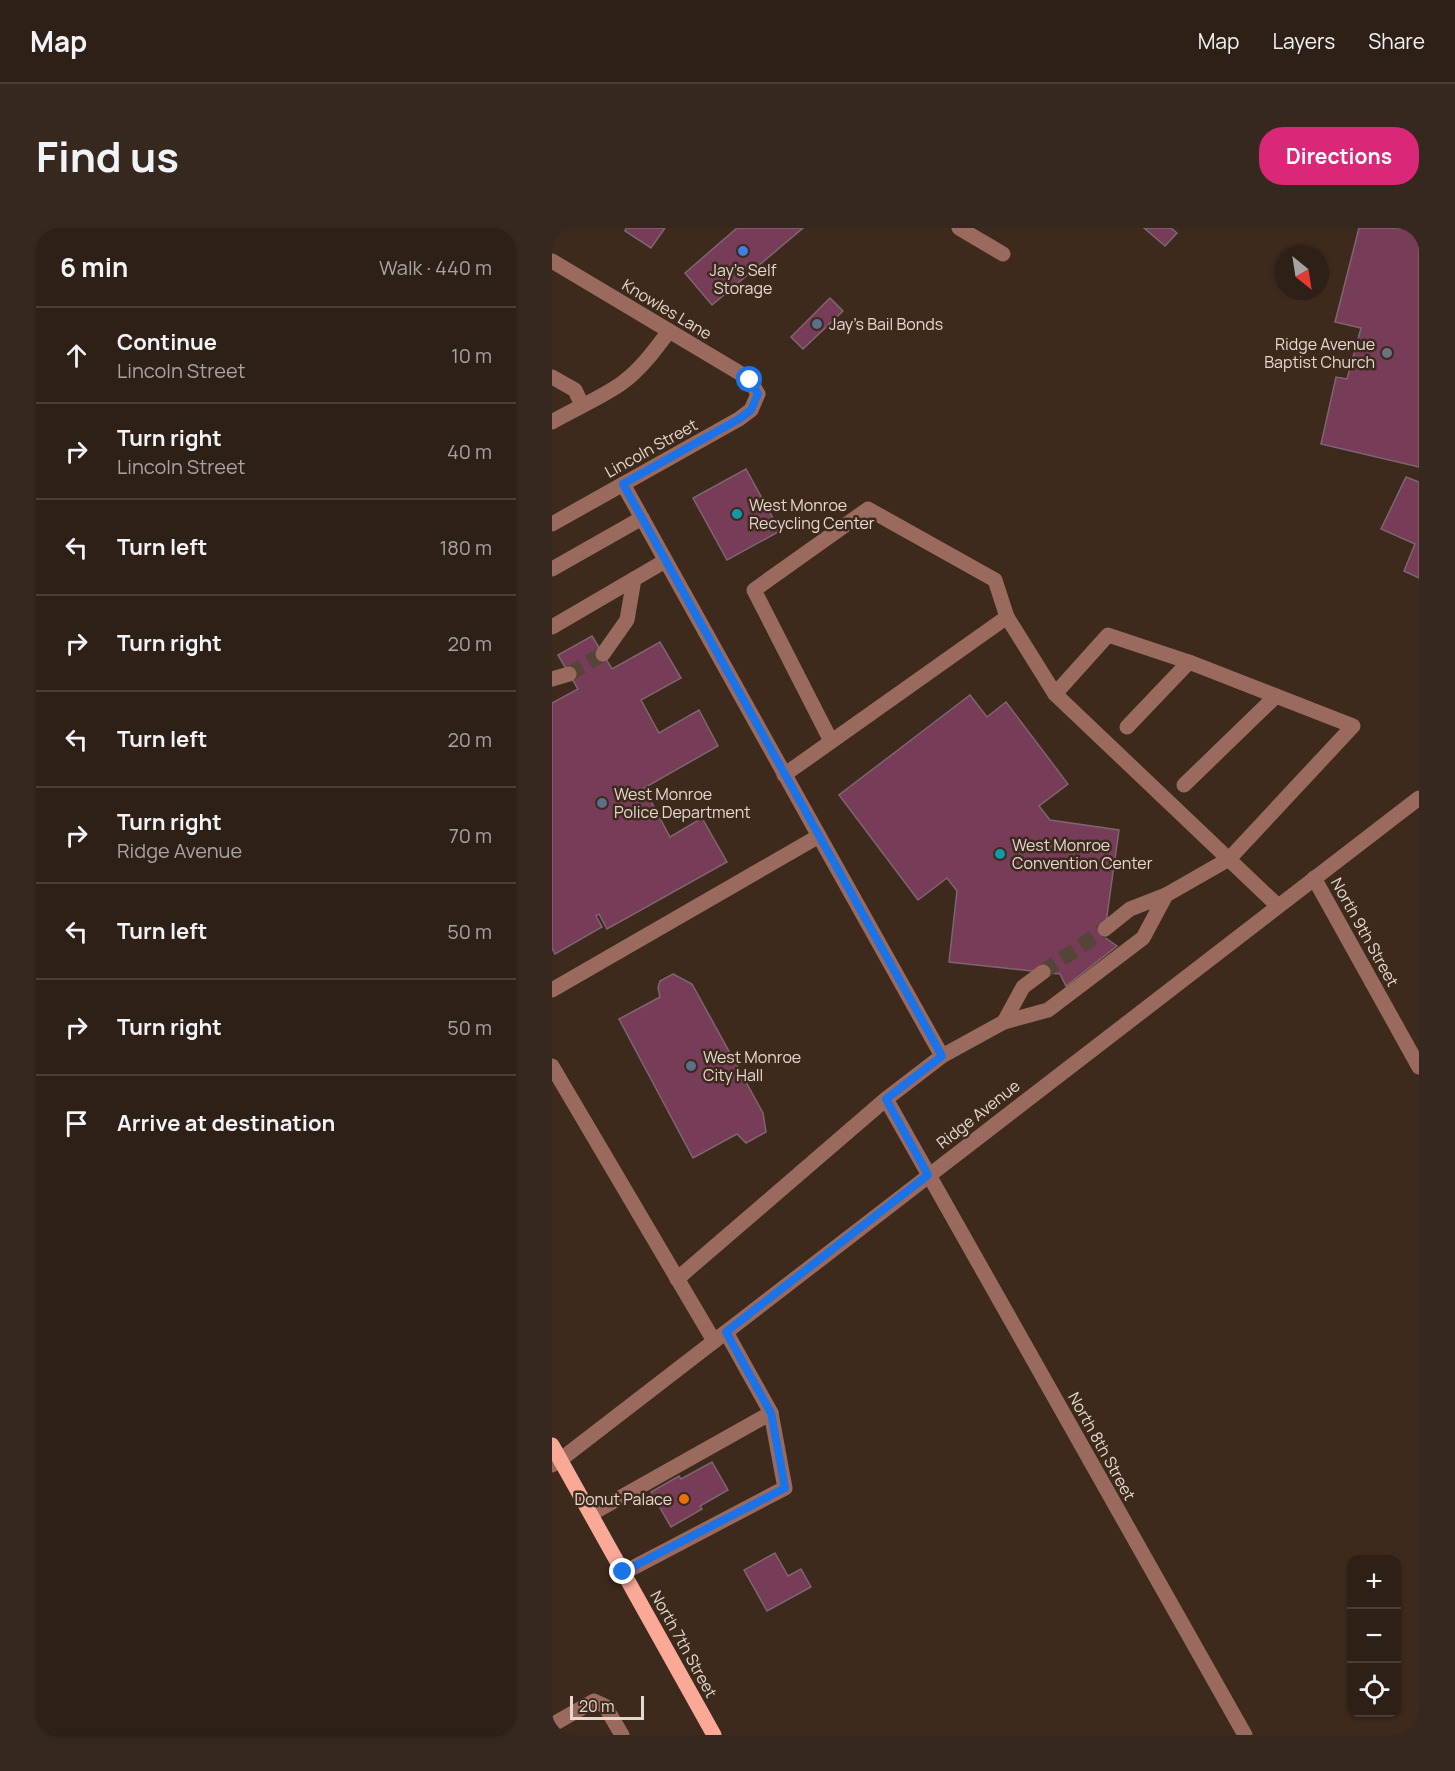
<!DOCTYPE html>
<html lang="en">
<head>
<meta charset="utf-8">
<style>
  :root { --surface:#2e2016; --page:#36281f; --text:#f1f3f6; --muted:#a7a3a1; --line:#493e35; --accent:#db2777 }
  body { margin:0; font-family:Manrope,sans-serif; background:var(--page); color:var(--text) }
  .controls { position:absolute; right:18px; bottom:18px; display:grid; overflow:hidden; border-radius:12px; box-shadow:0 2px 4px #0004 }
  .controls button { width:54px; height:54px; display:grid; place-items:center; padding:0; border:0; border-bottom:2px solid var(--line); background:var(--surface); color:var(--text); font:30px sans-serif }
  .compass { position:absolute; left:723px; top:18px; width:54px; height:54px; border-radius:50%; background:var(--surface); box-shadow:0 2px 4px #0004; rotate:150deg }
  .scale { position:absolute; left:18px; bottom:15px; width:74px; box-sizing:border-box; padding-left:6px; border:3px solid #e5d8d0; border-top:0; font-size:16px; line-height:21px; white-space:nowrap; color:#e5d8d0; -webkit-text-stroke:4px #3d2a1d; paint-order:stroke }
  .stop { position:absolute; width:18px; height:18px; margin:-14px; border:4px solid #1a73e8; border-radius:50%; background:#fff }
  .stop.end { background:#1a73e8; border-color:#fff; box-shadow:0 2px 6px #0008 }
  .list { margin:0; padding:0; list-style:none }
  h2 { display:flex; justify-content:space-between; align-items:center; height:78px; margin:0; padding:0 24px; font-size:26px }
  h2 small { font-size:20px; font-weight:400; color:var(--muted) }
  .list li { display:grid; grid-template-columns:39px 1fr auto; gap:18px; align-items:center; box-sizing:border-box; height:96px; padding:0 24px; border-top:2px solid var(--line) }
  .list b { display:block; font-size:22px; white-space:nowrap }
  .list p { margin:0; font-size:20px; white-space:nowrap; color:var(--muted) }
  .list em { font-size:20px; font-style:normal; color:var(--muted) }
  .icon { flex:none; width:33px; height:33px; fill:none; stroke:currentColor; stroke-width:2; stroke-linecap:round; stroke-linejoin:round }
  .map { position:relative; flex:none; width:867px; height:1507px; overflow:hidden; border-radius:24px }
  header { display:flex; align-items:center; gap:36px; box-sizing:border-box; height:84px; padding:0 30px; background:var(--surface); border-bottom:2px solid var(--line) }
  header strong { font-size:28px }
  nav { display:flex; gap:33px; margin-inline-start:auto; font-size:21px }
  .intro { display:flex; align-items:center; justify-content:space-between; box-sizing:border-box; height:144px; padding:0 36px }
  h1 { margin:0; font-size:42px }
  .button { padding:15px 27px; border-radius:24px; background:var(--accent); color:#fff; font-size:21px; font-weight:700 }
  main { display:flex; gap:36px; padding:0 36px }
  aside { flex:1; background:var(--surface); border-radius:24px; box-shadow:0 2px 4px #0004 }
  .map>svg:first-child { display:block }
  .building { fill:#763c58; stroke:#7f6570; stroke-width:1.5 }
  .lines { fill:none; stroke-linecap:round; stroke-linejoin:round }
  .minor-tunnel { stroke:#564438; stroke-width:15; stroke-dasharray:15 8; stroke-linecap:butt }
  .minor { stroke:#9b6a5e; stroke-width:15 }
  .major { stroke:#fba997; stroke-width:15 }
  .route { stroke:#1a73e8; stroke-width:8 }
  .shop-dot { fill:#3f7fe0; stroke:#3d2a1d; stroke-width:2 }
  .service-dot { fill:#5c6f8a; stroke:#3d2a1d; stroke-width:2 }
  .worship-dot { fill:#6b7280; stroke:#3d2a1d; stroke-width:2 }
  .culture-dot { fill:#0f9aa8; stroke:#3d2a1d; stroke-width:2 }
  .food-dot { fill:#e8710a; stroke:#3d2a1d; stroke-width:2 }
  .labels { text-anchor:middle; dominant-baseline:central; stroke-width:5; stroke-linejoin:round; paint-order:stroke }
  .poi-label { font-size:16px; fill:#e5d8d0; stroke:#3d2a1d; text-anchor:start }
  .street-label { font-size:16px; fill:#e5d8d0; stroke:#3d2a1d }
</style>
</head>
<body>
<header>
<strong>Map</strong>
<nav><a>Map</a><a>Layers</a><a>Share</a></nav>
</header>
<div class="intro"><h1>Find us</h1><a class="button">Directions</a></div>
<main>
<aside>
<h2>6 min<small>Walk · 440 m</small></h2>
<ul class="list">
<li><svg class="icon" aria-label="ahead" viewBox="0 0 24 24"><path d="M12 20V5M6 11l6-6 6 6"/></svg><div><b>Continue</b><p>Lincoln Street</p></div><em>10 m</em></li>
<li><svg class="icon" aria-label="right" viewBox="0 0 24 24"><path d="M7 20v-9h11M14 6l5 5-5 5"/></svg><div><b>Turn right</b><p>Lincoln Street</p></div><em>40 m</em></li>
<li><svg class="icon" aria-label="left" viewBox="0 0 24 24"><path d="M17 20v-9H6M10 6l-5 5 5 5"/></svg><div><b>Turn left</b></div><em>180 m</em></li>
<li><svg class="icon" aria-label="right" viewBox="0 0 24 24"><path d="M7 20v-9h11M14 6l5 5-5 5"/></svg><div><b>Turn right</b></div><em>20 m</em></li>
<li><svg class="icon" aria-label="left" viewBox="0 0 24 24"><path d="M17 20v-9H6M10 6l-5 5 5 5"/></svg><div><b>Turn left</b></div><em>20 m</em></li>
<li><svg class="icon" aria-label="right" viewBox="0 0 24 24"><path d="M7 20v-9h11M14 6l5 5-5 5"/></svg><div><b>Turn right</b><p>Ridge Avenue</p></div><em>70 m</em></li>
<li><svg class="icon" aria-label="left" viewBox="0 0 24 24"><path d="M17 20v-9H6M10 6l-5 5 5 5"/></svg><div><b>Turn left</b></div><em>50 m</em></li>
<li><svg class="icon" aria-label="right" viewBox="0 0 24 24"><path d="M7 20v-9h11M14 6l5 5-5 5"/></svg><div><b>Turn right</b></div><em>50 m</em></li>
<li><svg class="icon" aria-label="arrive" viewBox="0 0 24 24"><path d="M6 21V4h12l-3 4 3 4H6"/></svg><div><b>Arrive at destination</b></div></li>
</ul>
</aside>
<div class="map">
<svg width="867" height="1507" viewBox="0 0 867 1507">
  <rect width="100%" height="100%" fill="#3d2a1d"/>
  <g class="building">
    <path d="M 74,0 L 113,0 L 99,20 L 73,3 Z"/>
    <path d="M 185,0 L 251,0 L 160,77 L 133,45 Z"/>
    <path d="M 592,0 L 619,0 L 625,5 L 613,18 Z"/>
    <path d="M 807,0 L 867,0 L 867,239 L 769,216 L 784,149 L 795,151 L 809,100 L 783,94 Z"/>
    <path d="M 278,70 L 291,83 L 251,121 L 239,109 Z"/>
    <path d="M 194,241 L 228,303 L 175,332 L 141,270 Z"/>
    <path d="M 854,249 L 867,254 L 867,350 L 852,343 L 863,316 L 829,301 Z"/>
    <path d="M 40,408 L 60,441 L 108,414 L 129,450 L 89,472 L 107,505 L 147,482 L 166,518 L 92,560 L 118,609 L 150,590 L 175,634 L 55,701 L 47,686 L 44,688 L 50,699 L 3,726 L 0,720 L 0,475 L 26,461 L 6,427 Z"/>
    <path d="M 418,467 L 435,489 L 454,474 L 516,556 L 487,578 L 498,592 L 567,602 L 552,709 L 565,718 L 514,758 L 508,746 L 397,734 L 405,663 L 395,650 L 366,672 L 287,567 Z"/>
    <path d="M 121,746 L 140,756 L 211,885 L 214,904 L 194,915 L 185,906 L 141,930 L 67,791 L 108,769 L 106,760 L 108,753 Z"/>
    <path d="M 160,1234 L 176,1262 L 148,1278 L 150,1281 L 119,1299 L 99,1264 L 127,1248 L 129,1251 Z"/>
    <path d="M 223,1325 L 236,1348 L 249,1341 L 259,1359 L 215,1383 L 192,1342 Z"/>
  </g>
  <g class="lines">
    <g class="minor-tunnel">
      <path d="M 17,446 L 51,426"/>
      <path d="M 491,744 L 553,701"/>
    </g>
    <g class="minor">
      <path d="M 407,0 L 451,26"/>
      <path d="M 0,33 L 186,144 L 198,152 L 206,166 L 199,182 L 187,191 L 0,296"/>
      <path d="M 0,149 L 23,162 L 30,177"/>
      <path d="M 0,194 C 22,181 49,170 70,155 C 89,141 103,122 117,103"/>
      <path d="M 0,341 L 90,290"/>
      <path d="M 0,399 L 113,333"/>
      <path d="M 51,426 L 75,392 L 82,351"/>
      <path d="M 0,451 L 17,446"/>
      <path d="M 575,499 L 637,434"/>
      <path d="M 279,513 L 202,362 L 316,281 L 443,352 L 455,389"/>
      <path d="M 232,547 L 455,389 L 503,466 L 726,678"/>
      <path d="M 632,557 L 724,468"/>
      <path d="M 762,650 L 867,839"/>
      <path d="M 553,701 L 578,681 L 614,667"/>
      <path d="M 0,762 L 267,608 L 71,256"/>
      <path d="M 452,794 L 471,759 L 491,744"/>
      <path d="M 390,828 L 452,794 L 496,782 L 591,710 L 614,667 L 677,631 L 801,498 L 637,434 L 556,407 L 503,466"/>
      <path d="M 0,838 L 162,1113"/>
      <path d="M 334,871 L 693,1507"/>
      <path d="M 125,1051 L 334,871 L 390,828 L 267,608"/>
      <path d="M 0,1237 L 8,1232 L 867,570"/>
      <path d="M 39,1286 L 219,1185"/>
      <path d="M 71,1345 L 233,1260 L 219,1185 L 174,1104"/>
      <path d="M 0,1497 L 42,1473 L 53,1478 L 70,1507"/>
    </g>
    <path class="major" d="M 0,1217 L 162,1507"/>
  </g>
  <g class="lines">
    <path class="route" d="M 71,1344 L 233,1260 L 219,1185 L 174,1104 L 376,947 L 334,871 L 390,828 L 71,256 L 187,191 L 199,182 L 206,166 L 198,152"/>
  </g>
  <circle class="shop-dot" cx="191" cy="23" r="6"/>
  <g class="service-dot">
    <circle cx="265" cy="96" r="6"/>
    <circle cx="50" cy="575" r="6"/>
    <circle cx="139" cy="838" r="6"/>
  </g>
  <circle class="worship-dot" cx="835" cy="125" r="6"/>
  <g class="culture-dot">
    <circle cx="185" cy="286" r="6"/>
    <circle cx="448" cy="626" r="6"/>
  </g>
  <circle class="food-dot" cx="132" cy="1271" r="6"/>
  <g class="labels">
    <g class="poi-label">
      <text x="191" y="42" text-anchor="middle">Jay's Self<tspan x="191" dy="18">Storage</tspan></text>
      <text x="277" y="96">Jay's Bail Bonds</text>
      <text x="823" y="116" text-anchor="end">Ridge Avenue<tspan x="823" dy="18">Baptist Church</tspan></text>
      <text x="197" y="277">West Monroe<tspan x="197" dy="18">Recycling Center</tspan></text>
      <text x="62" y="566">West Monroe<tspan x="62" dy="18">Police Department</tspan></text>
      <text x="460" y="617">West Monroe<tspan x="460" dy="18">Convention Center</tspan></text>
      <text x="151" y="829">West Monroe<tspan x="151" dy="18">City Hall</tspan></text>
      <text x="120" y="1271" text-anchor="end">Donut Palace</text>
    </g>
    <g class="street-label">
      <text transform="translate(115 81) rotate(31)">Knowles Lane</text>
      <text transform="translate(99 220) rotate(-29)">Lincoln Street</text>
      <text transform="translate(813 704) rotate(61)">North 9th Street</text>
      <text transform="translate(426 886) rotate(-38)">Ridge Avenue</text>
      <text transform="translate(550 1218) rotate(61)">North 8th Street</text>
      <text transform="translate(132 1416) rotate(61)">North 7th Street</text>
    </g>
  </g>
</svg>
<div class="controls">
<button>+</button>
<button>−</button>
<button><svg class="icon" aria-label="locate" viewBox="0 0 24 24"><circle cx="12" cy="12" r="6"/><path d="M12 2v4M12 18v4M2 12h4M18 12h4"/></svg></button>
</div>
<svg class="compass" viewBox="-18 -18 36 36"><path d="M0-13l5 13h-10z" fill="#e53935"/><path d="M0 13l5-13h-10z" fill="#a7a3a1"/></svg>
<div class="scale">20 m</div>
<div class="stop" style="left:198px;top:152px"></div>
<div class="stop end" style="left:71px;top:1344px"></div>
</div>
</main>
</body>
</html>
